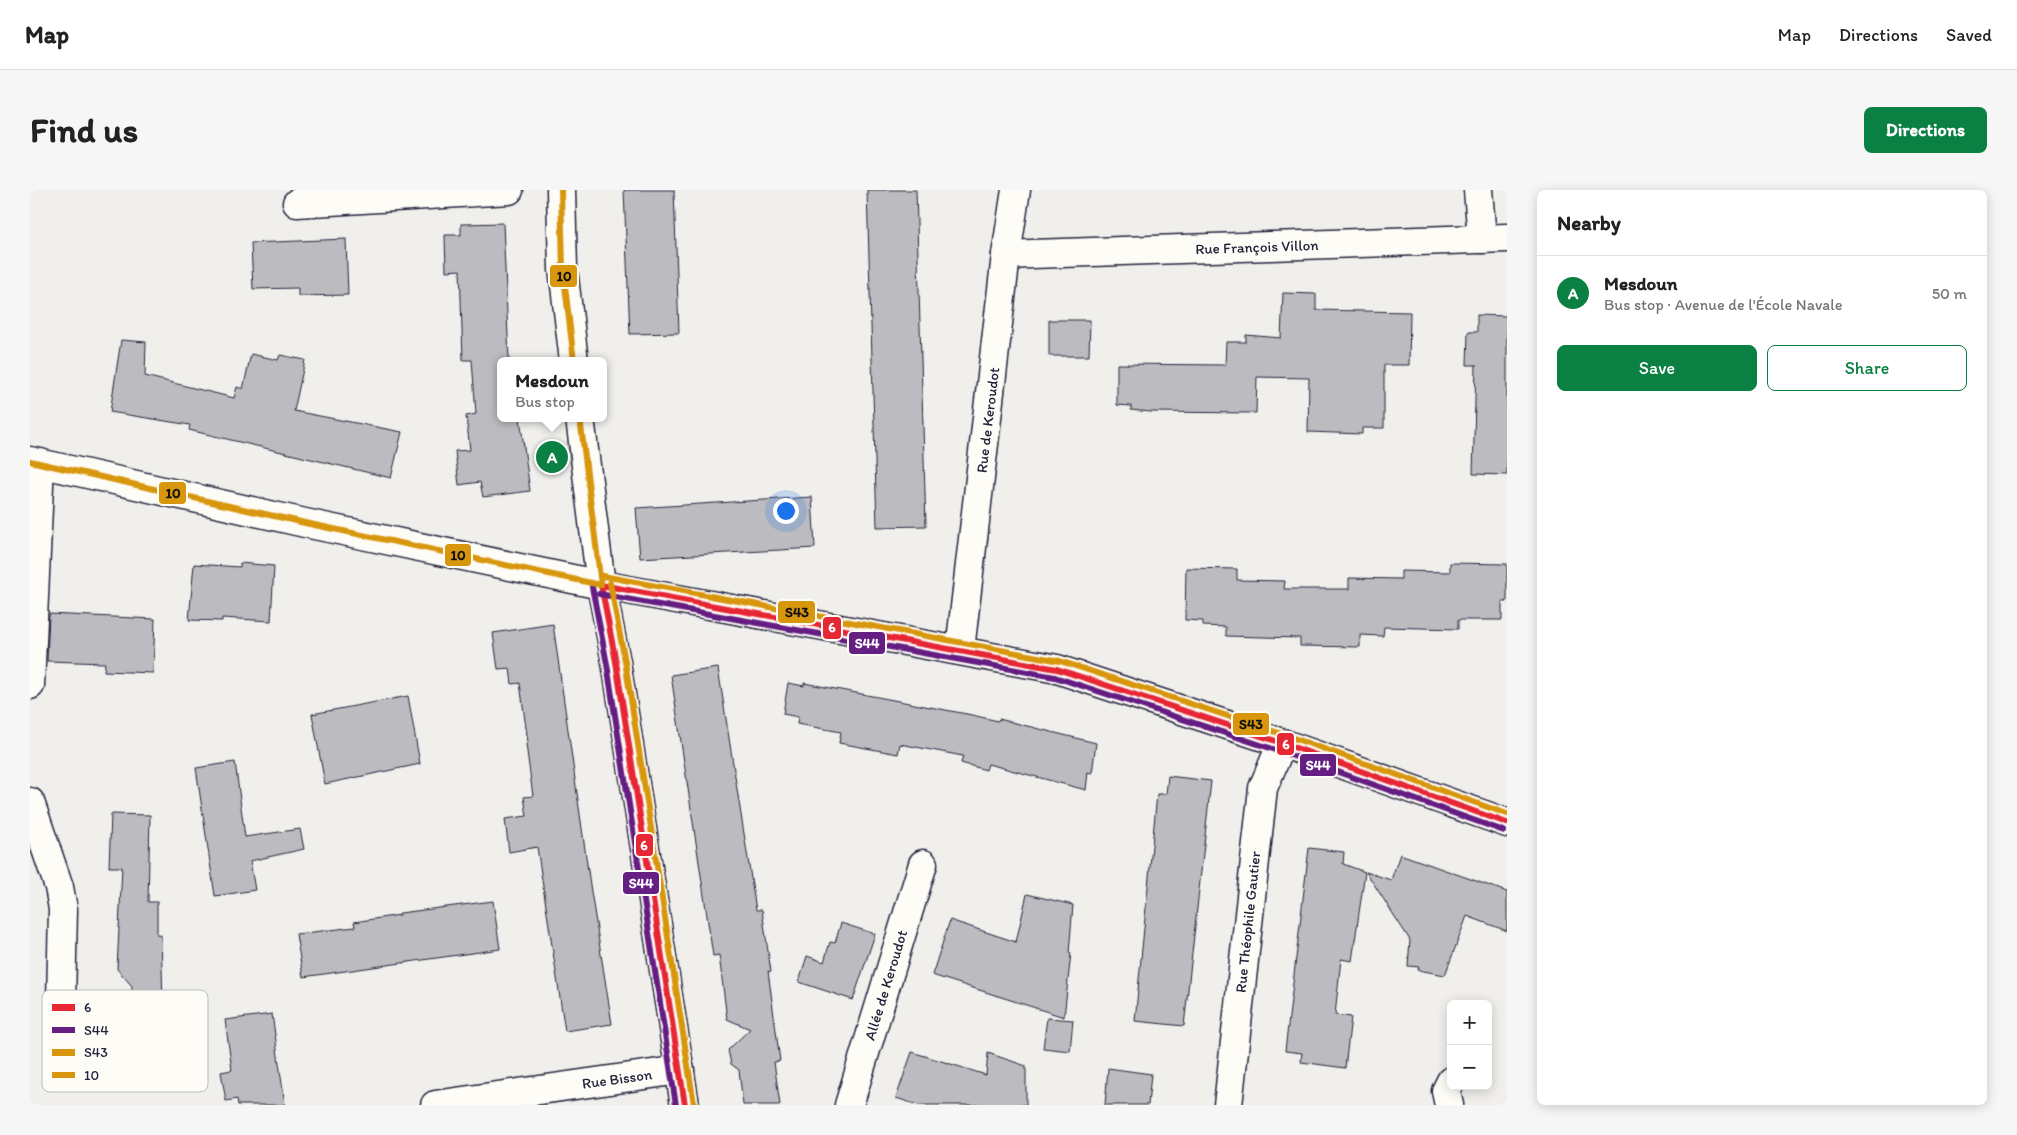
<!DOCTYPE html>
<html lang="en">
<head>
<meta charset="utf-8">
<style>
  :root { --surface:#fff; --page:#f6f6f6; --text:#222; --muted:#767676; --line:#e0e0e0; --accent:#0b8043 }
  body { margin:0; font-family:Itim,sans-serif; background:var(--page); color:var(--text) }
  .controls { position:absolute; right:15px; bottom:15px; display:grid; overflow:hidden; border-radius:8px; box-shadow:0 2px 12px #0003 }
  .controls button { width:45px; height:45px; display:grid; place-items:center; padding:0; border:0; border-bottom:1px solid var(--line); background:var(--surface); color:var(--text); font:25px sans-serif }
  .you { position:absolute; left:755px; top:320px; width:18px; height:18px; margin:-12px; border:4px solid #fff; border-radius:50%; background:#1a73e8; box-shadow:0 0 0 8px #1a73e833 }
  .badge { display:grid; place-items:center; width:32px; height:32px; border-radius:50%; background:var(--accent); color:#fff; font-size:16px; font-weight:700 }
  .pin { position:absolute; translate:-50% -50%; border:2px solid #fff; box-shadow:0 1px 5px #0006 }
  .popup { position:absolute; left:467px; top:167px; width:110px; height:65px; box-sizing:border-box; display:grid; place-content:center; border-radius:8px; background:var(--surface); filter:drop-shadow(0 1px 4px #0005); font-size:16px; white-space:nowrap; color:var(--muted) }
  .popup b { font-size:19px; color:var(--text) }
  .popup::after { content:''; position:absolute; left:50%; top:100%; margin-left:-10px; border:10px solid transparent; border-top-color:var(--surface) }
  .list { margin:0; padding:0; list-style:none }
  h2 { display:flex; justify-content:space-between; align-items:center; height:65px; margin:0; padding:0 20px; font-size:21px }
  h2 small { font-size:16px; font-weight:400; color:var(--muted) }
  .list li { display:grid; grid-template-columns:32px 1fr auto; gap:15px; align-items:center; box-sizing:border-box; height:75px; padding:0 20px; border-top:1px solid var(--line) }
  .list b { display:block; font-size:19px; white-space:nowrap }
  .list p { margin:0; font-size:16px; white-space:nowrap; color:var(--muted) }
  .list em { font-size:16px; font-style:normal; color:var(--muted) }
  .actions { display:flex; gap:10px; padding:15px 20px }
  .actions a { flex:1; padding:11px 0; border:1px solid var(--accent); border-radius:8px; text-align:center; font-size:18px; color:var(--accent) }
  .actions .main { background:var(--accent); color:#fff }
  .map { position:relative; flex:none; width:1477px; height:915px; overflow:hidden; border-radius:8px }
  header { display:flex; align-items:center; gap:30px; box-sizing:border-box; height:70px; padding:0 25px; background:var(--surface); border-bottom:1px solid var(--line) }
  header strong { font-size:24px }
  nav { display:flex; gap:28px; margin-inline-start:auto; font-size:18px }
  .intro { display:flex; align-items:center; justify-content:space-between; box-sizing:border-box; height:120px; padding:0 30px }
  h1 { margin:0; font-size:35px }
  .button { padding:12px 22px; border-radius:8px; background:var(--accent); color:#fff; font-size:18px; font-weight:700 }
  main { display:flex; gap:30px; padding:0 30px }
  aside { flex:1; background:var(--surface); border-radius:8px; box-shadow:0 2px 12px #0003 }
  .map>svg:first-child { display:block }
  .building { fill:#bcbcc0; stroke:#22223b }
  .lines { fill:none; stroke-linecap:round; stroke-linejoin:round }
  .minor-casing { stroke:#22223b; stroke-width:31 }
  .tertiary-casing { stroke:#22223b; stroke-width:31 }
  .minor { stroke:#fdfcf7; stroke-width:28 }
  .tertiary { stroke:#fdfcf7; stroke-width:28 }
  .bus-1-casing { stroke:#fdfcf7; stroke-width:10 }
  .bus-2-casing { stroke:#fdfcf7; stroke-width:10 }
  .bus-3-casing { stroke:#fdfcf7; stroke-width:10 }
  .bus-4-casing { stroke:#fdfcf7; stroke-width:10 }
  .bus-1 { stroke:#e62834; stroke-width:6 }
  .bus-2 { stroke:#651f82; stroke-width:6 }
  .bus-3 { stroke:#d8960c; stroke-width:6 }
  .bus-4 { stroke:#d8960c; stroke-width:6 }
  .labels { text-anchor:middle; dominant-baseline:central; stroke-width:4; stroke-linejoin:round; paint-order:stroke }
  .street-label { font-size:15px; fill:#22223b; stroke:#fdfcf7 }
  .key { fill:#fdfcf7; stroke:#bbbbbf; stroke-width:1 }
  .key-label { font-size:14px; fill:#22223b }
  .line-badge { stroke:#fdfcf7; stroke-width:2 }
  .badge-label { font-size:14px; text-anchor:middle; font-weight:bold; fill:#fff }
  .pale-badge-label { font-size:14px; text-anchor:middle; font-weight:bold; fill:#111 }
</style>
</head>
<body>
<header>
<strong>Map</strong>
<nav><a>Map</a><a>Directions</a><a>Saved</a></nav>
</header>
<div class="intro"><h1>Find us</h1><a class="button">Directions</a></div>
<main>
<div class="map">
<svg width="1477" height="915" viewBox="0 0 1477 915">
  <rect width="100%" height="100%" fill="#f0efec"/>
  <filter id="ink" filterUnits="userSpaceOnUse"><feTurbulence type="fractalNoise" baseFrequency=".02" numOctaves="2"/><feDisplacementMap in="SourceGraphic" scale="10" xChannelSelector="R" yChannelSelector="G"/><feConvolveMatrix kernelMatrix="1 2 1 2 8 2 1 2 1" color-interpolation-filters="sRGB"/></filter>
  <g filter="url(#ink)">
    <g class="building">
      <path d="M 594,0 L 644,0 L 649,143 L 600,144 Z"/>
      <path d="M 837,0 L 886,0 L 896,336 L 847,337 Z"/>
      <path d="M 473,33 L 479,169 L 471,169 L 471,228 L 490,228 L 500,301 L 453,307 L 450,292 L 429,295 L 425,261 L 440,260 L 436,226 L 446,224 L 442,170 L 433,170 L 430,80 L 416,81 L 415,45 L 431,45 L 431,34 Z"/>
      <path d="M 316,49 L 318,105 L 268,106 L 268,98 L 223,99 L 221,53 Z"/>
      <path d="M 1253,103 L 1286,104 L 1286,120 L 1380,122 L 1379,175 L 1354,175 L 1354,238 L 1332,238 L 1332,244 L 1278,242 L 1279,188 L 1227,187 L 1226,223 L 1121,222 L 1101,220 L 1101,216 L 1087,215 L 1087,174 L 1195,175 L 1196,152 L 1216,152 L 1216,145 L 1251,148 Z"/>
      <path d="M 1447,125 L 1477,126 L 1477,285 L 1443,284 L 1446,175 L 1437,175 L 1438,142 L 1447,142 Z"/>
      <path d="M 1019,130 L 1060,130 L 1059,166 L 1019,166 Z"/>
      <path d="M 91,150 L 116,152 L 115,186 L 204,208 L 207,197 L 213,199 L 221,164 L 248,170 L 250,165 L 275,170 L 264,221 L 372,242 L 361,288 L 159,240 L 160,235 L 80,222 Z"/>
      <path d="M 782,307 L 785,358 L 610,368 L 606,318 Z"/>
      <path d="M 210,373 L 244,376 L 241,431 L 192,428 L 192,431 L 159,430 L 164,374 L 210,377 Z"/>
      <path d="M 1420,373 L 1477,374 L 1477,412 L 1472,412 L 1472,430 L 1428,430 L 1428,439 L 1354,437 L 1353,446 L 1330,445 L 1330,457 L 1270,456 L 1270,448 L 1196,446 L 1196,437 L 1173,436 L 1173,431 L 1155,430 L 1156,378 L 1207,379 L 1207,390 L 1255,391 L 1254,399 L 1319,399 L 1319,388 L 1371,389 L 1371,381 L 1420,382 Z"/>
      <path d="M 19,424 L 125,429 L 123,483 L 74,481 L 75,473 L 17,471 Z"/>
      <path d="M 523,434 L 560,695 L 582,834 L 535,841 L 507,657 L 479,662 L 475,629 L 497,626 L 494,607 L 503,606 L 496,554 L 498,553 L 490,493 L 482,494 L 480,478 L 468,479 L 463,443 Z"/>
      <path d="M 688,478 L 726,720 L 732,720 L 741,782 L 738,781 L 750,871 L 744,872 L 750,915 L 713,915 L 709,880 L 701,874 L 698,860 L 720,839 L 697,829 L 689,765 L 683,766 L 641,485 Z"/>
      <path d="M 758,493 L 774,496 L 774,493 L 942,525 L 968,531 L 969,529 L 1066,553 L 1062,583 L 1058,582 L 1056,600 L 958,574 L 956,580 L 931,573 L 933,566 L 870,554 L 868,564 L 809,553 L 811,542 L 767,534 L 768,527 L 753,524 Z"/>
      <path d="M 378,506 L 390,574 L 295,594 L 282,524 Z"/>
      <path d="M 205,572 L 215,647 L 270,639 L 274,659 L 220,671 L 225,700 L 185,706 L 166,578 Z"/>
      <path d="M 1138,586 L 1181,591 L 1154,836 L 1105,831 L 1127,604 L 1136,604 Z"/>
      <path d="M 81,624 L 120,625 L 118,712 L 127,712 L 127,745 L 131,745 L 133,813 L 136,813 L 136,850 L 126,850 L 125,900 L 105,882 L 64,880 L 64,837 L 100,837 L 102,796 L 87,779 L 92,677 L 79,677 Z"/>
      <path d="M 1279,658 L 1314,662 L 1313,674 L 1335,682 L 1322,771 L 1311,769 L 1305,825 L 1321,827 L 1315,878 L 1271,872 L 1272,863 L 1255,861 Z"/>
      <path d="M 1370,664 L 1477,702 L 1477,741 L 1437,726 L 1415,785 L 1388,780 L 1389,777 L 1378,776 L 1380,750 L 1336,682 L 1361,690 Z"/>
      <path d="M 997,704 L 1043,715 L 1039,763 L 1041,763 L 1034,827 L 902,785 L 920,730 L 986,752 Z"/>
      <path d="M 463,711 L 470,759 L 273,787 L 266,744 L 325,737 L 324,732 L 370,725 L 370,723 Z"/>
      <path d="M 811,733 L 845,744 L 823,810 L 769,792 L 777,766 L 794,772 L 800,752 L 805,753 Z"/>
      <path d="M 242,824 L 255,915 L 208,915 L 207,909 L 196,911 L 191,882 L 202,880 L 195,830 Z"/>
      <path d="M 1017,828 L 1043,830 L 1040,861 L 1013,858 Z"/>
      <path d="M 882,862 L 956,885 L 958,863 L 996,876 L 996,915 L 888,915 L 866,908 Z"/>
      <path d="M 1078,878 L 1121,884 L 1118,915 L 1075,915 Z"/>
    </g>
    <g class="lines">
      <g class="minor-casing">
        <g id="minor">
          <path d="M 1448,0 L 1452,49"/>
          <path d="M 267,13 L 479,0"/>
          <path d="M 976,65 L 1477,48"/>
          <path d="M 0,271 L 275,333 L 571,395 L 1027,479 L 1252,553 L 1477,633"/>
          <path d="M 930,460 L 976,65 L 986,0"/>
          <path d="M 0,495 L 10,273"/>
          <path d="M 0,612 L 29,697 L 33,719 L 31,813"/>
          <path d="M 405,915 L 650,880"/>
          <path d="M 819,915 L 893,674"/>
          <path d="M 1198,915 L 1233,598 L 1252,553"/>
          <path d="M 1419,915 L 1416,901 L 1421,891"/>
        </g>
      </g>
      <g class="tertiary-casing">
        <g id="tertiary">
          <path d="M 531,0 L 533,79 L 544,171"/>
          <path d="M 550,228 L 571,395 L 586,472 L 655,915"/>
        </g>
      </g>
      <use href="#minor" class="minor"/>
      <use href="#tertiary" class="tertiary"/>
      <g class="bus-1-casing">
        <g id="bus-1">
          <path d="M 571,395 L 1027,479 L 1252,553 L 1477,633"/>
          <path d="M 571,395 L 586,472 L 655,915"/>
        </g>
      </g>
      <g class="bus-2-casing">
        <g id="bus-2">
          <path d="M 562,397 L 577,474 L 646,915"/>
          <path d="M 569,404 L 1025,487 L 1249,561 L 1474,641"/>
        </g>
      </g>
      <g class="bus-3-casing">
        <g id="bus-3">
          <path d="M 573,386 L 1030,471 L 1255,545 L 1477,624"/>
          <path d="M 580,393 L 595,471 L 664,914"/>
        </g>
      </g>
      <g class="bus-4-casing">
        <g id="bus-4">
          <path d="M 531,0 L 533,79 L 544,171"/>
          <path d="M 550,228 L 571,395"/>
          <path d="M 0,271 L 275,333 L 571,395"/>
        </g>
      </g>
      <use href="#bus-1" class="bus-1"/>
      <use href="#bus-2" class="bus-2"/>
      <use href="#bus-3" class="bus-3"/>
      <use href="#bus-4" class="bus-4"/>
    </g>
  </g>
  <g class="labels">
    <g class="street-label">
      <text transform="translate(1227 57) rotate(-2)">Rue François Villon</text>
      <text transform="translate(958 230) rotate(-83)">Rue de Keroudot</text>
      <text transform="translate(1218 732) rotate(-84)">Rue Théophile Gautier</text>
      <text transform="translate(856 795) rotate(-73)">Allée de Keroudot</text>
      <text transform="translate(587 889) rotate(-8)">Rue Bisson</text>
    </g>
  </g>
  <rect x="12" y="800" width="166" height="102" rx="8" class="key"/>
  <rect x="22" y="814" width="23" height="7" fill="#e62834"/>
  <rect x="22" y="837" width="23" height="6" fill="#651f82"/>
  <rect x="22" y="859" width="23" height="7" fill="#d8960c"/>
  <rect x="22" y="882" width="23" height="6" fill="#d8960c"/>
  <g class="key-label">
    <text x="54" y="822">6</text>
    <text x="54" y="845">S44</text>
    <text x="54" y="867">S43</text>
    <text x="54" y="890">10</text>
  </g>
  <g class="line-badge">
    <rect x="519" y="74" width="29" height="24" rx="5" fill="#d8960c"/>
    <rect x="128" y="291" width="29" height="24" rx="5" fill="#d8960c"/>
    <rect x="414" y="353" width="28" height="24" rx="5" fill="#d8960c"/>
    <rect x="747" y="410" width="39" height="24" rx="5" fill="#d8960c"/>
    <rect x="792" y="426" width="20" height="24" rx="5" fill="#e62834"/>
    <rect x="818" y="441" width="38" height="24" rx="5" fill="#651f82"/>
    <rect x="1202" y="522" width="38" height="24" rx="5" fill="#d8960c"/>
    <rect x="1246" y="542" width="19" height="24" rx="5" fill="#e62834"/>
    <rect x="1269" y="563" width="38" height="24" rx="5" fill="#651f82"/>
    <rect x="605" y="643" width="19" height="24" rx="5" fill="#e62834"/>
    <rect x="592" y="681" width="38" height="24" rx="5" fill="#651f82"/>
  </g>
  <g class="badge-label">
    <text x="802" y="442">6</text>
    <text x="837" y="458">S44</text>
    <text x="1256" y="559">6</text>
    <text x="1288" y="580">S44</text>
    <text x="614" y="660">6</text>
    <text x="611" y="698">S44</text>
  </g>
  <g class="pale-badge-label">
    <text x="534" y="91">10</text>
    <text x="143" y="308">10</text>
    <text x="428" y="370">10</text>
    <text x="767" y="427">S43</text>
    <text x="1221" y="539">S43</text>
  </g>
</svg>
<div class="controls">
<button>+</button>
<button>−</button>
</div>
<div class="you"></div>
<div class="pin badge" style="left:522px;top:267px">A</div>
<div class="popup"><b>Mesdoun</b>Bus stop</div>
</div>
<aside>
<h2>Nearby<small></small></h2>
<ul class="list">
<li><span class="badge">A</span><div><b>Mesdoun</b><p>Bus stop · Avenue de l'École Navale</p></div><em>50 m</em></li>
</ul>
<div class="actions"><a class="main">Save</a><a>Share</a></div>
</aside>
</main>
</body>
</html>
